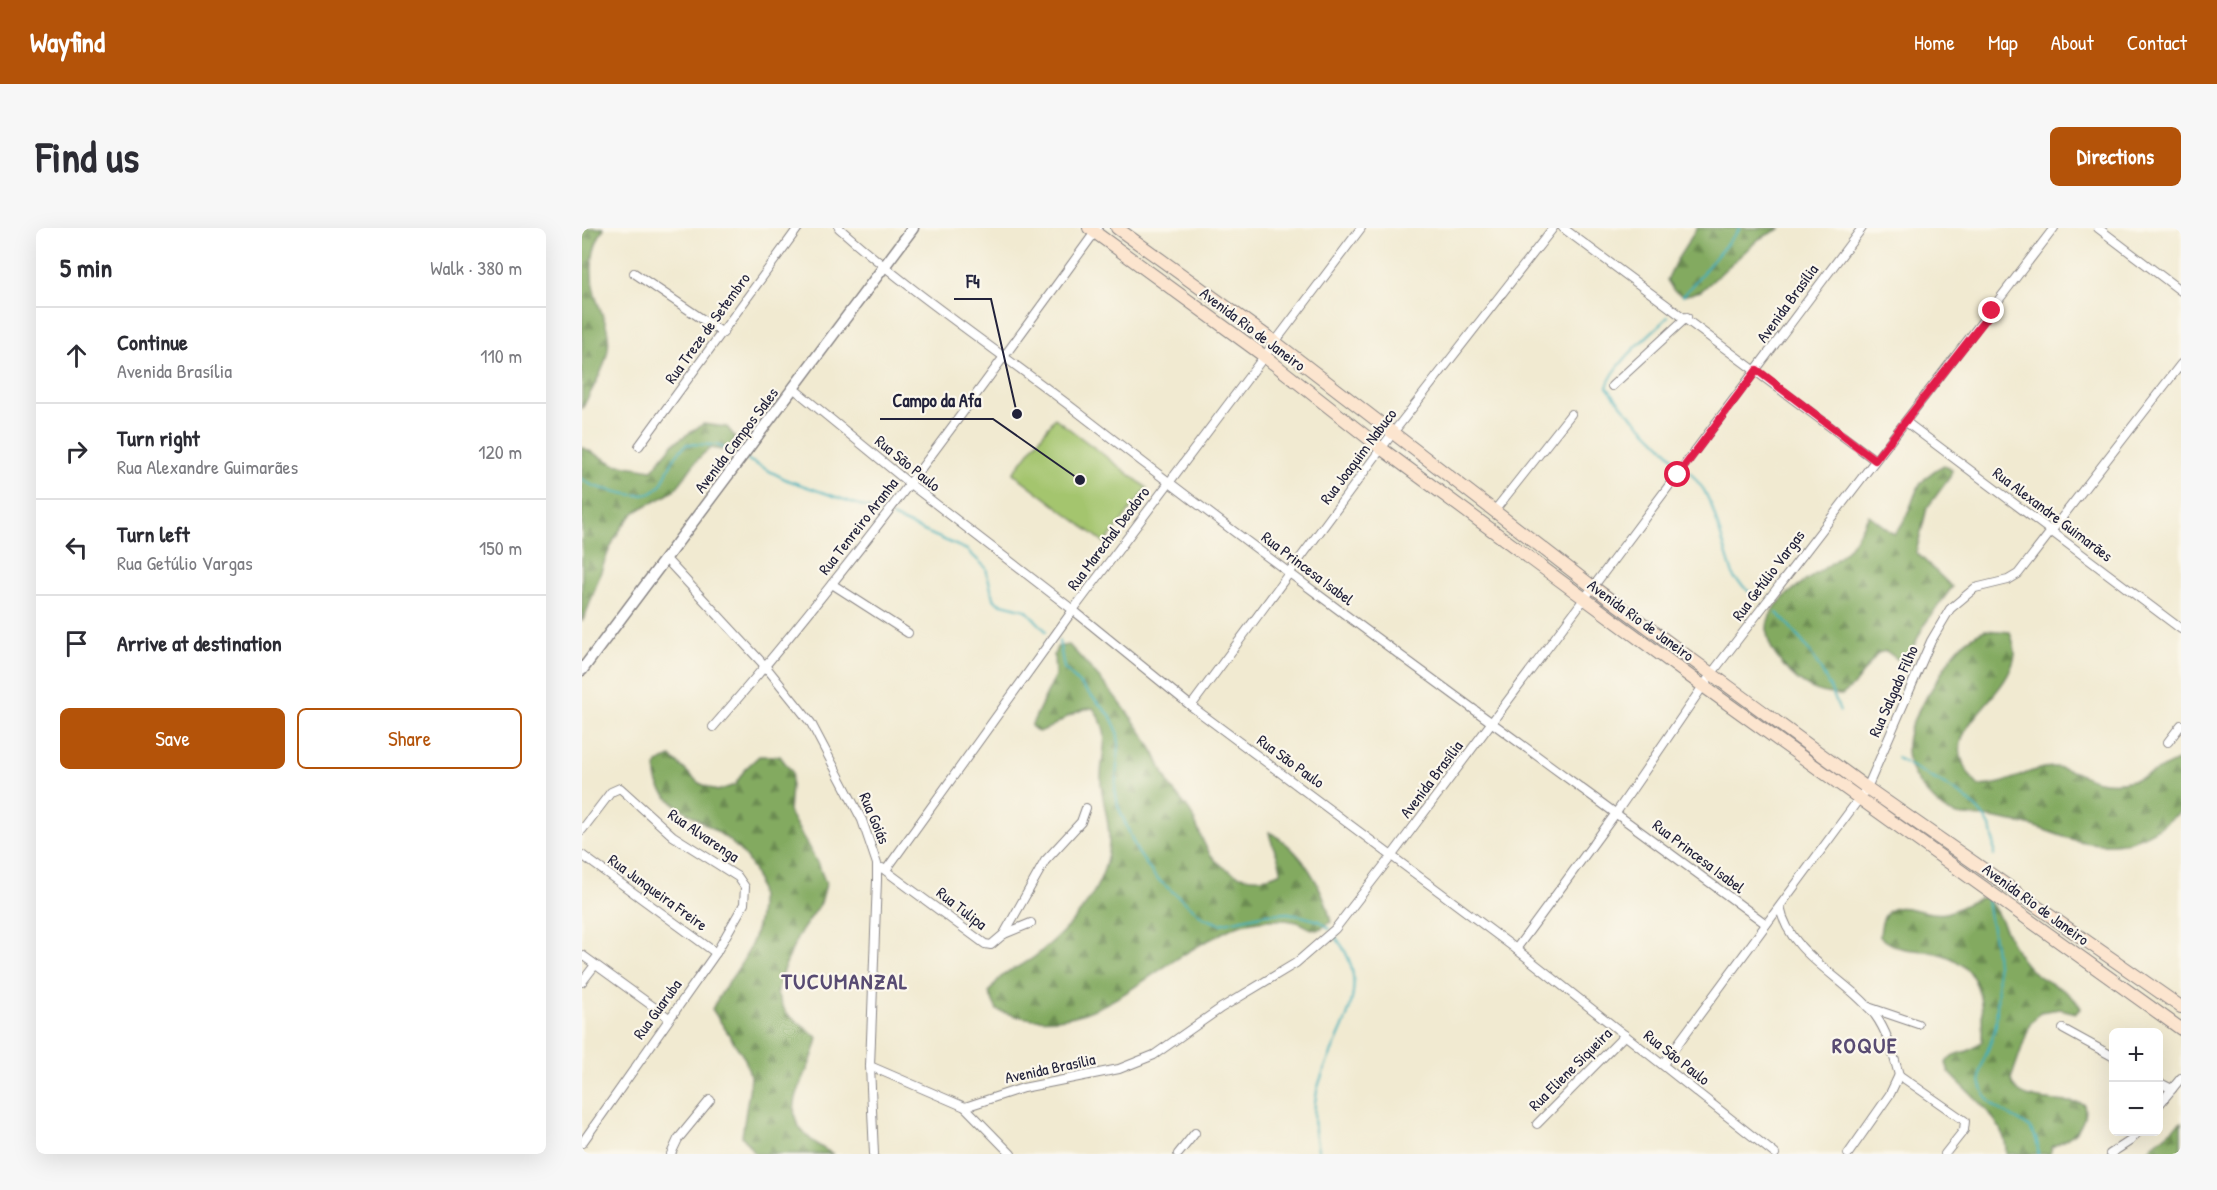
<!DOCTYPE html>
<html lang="en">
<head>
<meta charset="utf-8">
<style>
  :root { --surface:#fff; --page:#f7f7f7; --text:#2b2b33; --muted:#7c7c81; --line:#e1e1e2; --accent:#b45309 }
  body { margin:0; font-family:"Patrick Hand",sans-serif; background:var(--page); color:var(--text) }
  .controls { position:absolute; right:18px; bottom:18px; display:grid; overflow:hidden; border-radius:9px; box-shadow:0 6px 24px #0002 }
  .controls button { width:54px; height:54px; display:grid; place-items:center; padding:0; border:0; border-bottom:2px solid var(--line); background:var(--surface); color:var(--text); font:30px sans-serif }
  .stop { position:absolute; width:18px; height:18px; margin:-14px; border:4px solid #e11d48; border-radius:50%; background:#fff }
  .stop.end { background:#e11d48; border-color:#fff; box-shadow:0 2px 6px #0008 }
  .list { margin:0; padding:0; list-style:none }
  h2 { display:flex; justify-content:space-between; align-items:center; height:78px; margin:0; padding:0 24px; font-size:26px }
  h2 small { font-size:20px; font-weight:400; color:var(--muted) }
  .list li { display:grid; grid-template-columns:39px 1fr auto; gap:18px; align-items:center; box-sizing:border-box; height:96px; padding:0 24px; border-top:2px solid var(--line) }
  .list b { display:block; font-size:22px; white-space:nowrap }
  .list p { margin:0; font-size:20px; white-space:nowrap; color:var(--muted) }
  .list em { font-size:20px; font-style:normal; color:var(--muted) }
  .actions { display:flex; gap:12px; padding:18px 24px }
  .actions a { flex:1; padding:14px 0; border:2px solid var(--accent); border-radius:9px; text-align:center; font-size:21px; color:var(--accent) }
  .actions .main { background:var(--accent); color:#fff }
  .icon { flex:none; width:33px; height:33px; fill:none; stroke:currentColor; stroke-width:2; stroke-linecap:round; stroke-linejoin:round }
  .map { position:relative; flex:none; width:1599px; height:926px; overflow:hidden; border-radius:9px }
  header { display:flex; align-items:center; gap:36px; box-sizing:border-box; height:84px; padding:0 30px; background:var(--accent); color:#fff }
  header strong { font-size:28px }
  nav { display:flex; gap:33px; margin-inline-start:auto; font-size:21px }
  .intro { display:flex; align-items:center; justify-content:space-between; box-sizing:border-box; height:144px; padding:0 36px }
  h1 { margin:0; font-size:42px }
  .button { padding:15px 27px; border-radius:9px; background:var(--accent); color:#fff; font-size:21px; font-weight:700 }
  main { display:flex; gap:36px; padding:0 36px }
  aside { flex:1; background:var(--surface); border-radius:9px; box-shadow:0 6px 24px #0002 }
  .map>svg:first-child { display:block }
  .forest { fill:url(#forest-firs); stroke:#52664e; stroke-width:1.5 }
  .park { fill:#a4c56e; stroke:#637454; stroke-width:1.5 }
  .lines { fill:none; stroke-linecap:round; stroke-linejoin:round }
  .stream { stroke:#3fafba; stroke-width:2 }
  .minor-casing { stroke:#8a8686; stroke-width:10 }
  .tertiary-casing { stroke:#8a8686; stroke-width:13 }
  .secondary-casing { stroke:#8a8686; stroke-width:14 }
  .minor { stroke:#fff; stroke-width:8 }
  .tertiary { stroke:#fff; stroke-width:10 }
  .secondary { stroke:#fce5cf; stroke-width:12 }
  .route { stroke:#e11d48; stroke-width:8 }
  .labels { text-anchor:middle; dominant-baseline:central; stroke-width:4.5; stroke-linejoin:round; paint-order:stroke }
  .street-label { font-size:16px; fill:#22223b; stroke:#fbf7ec }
  .district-label { font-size:22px; font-weight:bold; letter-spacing:1.5px; fill:#584b72; stroke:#fbf7ec }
  .leader { fill:none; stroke:#22223b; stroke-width:2 }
  .callout-dot { fill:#22223b; stroke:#fbf7ec; stroke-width:2 }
  .callout-label { font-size:18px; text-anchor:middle; font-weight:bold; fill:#22223b; stroke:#fbf7ec; stroke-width:4.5; stroke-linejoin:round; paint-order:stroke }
</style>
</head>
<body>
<header>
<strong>Wayfind</strong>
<nav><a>Home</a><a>Map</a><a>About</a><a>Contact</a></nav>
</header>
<div class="intro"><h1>Find us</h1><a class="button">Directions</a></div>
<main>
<aside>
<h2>5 min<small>Walk · 380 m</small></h2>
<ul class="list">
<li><svg class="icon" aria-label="ahead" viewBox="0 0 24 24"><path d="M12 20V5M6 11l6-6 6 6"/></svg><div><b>Continue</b><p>Avenida Brasília</p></div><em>110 m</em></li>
<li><svg class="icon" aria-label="right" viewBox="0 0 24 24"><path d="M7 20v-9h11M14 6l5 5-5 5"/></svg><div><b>Turn right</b><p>Rua Alexandre Guimarães</p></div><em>120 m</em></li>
<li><svg class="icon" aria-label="left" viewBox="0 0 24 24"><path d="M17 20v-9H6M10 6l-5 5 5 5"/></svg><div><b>Turn left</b><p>Rua Getúlio Vargas</p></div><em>150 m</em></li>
<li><svg class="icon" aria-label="arrive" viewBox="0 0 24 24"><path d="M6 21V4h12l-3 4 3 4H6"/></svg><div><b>Arrive at destination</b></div></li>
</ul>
<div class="actions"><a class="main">Save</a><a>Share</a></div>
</aside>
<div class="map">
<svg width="1599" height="926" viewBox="0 0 1599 926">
  <defs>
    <pattern id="forest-firs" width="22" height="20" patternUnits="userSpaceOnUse" patternTransform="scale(1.5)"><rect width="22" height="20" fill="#83aa61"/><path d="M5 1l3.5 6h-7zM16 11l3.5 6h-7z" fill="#6b8a51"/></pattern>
  </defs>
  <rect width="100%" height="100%" fill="#fbf7ec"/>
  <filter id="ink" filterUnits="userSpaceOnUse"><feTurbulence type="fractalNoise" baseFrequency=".0167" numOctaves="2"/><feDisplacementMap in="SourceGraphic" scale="12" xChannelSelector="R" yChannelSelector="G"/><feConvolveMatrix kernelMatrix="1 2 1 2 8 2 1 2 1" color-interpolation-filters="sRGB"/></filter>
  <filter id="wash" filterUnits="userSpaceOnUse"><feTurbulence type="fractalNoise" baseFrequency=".008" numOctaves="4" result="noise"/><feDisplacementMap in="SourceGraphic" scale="24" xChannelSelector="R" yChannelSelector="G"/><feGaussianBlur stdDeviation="1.35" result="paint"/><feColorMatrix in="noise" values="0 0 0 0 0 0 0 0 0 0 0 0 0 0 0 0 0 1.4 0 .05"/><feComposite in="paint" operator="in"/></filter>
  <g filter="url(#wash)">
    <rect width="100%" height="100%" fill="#f1ead1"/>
    <g class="forest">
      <path d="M 0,0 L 22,0 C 9,19 7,45 13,67 C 19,86 29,100 26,121 C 23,142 9,162 0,181 Z"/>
      <path d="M 1115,0 L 1199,0 L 1177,11 L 1119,63 L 1101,68 L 1092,63 L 1085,52 L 1094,33 Z"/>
      <path d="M 121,196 L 145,199 L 153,209 L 150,217 L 139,222 L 129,220 C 111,231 107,247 93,261 C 81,273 62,275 50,287 C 22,315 17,359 0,394 L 0,219 L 32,236 L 70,242 L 92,215 Z"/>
      <path d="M 1362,237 L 1370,242 L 1368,249 L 1345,280 L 1334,324 L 1370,359 L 1342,397 L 1328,426 L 1323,430 L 1315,431 L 1304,423 L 1296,425 L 1271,458 L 1260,467 C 1234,466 1218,457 1201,437 C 1150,378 1233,355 1265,322 C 1274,312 1280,298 1287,287 L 1312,306 C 1338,279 1322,258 1362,237 Z"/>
      <path d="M 1403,402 L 1428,404 C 1430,411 1434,420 1433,427 C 1425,478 1342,503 1397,558 C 1428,558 1446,539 1472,539 C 1486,539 1499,548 1512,552 C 1545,561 1570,545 1599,531 L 1599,583 C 1561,616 1530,624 1482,609 C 1469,605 1456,599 1443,596 C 1429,594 1416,591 1402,589 C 1394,588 1384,589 1375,587 C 1361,583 1353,574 1343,563 C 1313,528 1324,499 1347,465 C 1366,437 1370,416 1403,402 Z"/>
      <path d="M 487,417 C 517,449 548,483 570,521 C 577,533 581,546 588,558 C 595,568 604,576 610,587 C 620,608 622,626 643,640 C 662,653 681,653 699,644 C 699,630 689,619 687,604 C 719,621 742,659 749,694 L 736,702 C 728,702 722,696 715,694 C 698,690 677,692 660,696 C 650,699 640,705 631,710 C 557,745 508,818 415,782 L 407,765 C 423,737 435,744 456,726 C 489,699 526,659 527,613 C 528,593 520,574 519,554 C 518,522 532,508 511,480 C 489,481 476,499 456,504 L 449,498 L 473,448 L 472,427 L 475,419 Z"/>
      <path d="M 177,528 L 198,528 L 210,544 L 207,584 L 237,638 L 244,656 L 239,675 L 216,708 L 200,745 L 195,766 L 204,785 L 236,810 C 224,863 182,889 251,926 L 173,926 L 160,908 L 169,850 L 163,831 L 130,781 C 142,757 164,735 172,709 C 210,590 59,599 75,535 L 89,529 L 117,555 L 135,563 L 153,557 L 163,541 Z"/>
      <path d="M 1398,670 L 1405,670 C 1423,692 1427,720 1448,741 C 1466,758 1486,758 1499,780 L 1494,785 L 1478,781 L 1458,784 L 1448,796 L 1429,851 C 1433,877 1481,871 1502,876 C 1507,899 1488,910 1470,919 L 1468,926 L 1424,926 C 1427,894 1386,866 1367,844 L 1364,835 C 1371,823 1378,827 1388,822 C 1392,820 1397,816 1400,813 C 1401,773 1401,736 1354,725 C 1329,719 1323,727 1298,709 C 1300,657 1339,691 1363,685 C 1374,683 1387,674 1398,670 Z"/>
      <path d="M 1599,894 L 1599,926 L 1564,926 L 1571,917 Z"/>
    </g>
    <path class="park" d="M 473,190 L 565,260 L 523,315 L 431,245 Z"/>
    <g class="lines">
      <g class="stream">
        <path d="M 1101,68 L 1158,0"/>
        <path d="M 1086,89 C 1069,106 1031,136 1025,159 L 1042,180 L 1095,233"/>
        <path d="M 164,231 L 205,252 L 292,282"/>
        <path d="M 1108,244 L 1122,262 L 1130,279 L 1152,350 L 1170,366"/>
        <path d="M 0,251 C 9,259 23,261 35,264 C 94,278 73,241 105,216 L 135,217 L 156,227"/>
        <path d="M 310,289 L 385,322 L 404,340 L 411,370 L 416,375 L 444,382 L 464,403"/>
        <path d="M 1195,385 C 1226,416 1242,442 1258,483"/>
        <path d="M 477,413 L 482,440 L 528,487 L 535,502 L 537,516 L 533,561 L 536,578 L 555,623 L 573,649 L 622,690 L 638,696 L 684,686 L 707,685 L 738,693 L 748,701"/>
        <path d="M 1315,530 C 1343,548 1399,569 1410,604 C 1412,612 1412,621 1412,628"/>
        <path d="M 1405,669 C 1406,686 1411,702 1413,718 C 1417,744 1416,770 1414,796 C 1412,815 1394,838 1399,857 C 1410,897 1458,882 1456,926"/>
        <path d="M 737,926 C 732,905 730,884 735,863 C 750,805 799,762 751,706"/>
      </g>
    </g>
  </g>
  <g filter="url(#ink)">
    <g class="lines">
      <g class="minor-casing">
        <g id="minor">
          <path d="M 257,0 C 332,67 417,123 497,185 C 722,360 954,526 1184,696"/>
          <path d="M 981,0 L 1293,232"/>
          <path d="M 1516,0 L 1599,63"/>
          <path d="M 52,45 L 141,105"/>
          <path d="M 1030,158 L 1105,89"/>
          <path d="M 211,160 L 328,256 L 491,382 L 609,478 L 934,721 L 1193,926"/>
          <path d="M 1324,194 L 1599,401"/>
          <path d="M 57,218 L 216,0"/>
          <path d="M 913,282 L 989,186"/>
          <path d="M 83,330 L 184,439 L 229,495 L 280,592 L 295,636 L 295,652 L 288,838 L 292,926"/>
          <path d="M 250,356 L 326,405"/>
          <path d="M 609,478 L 810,206 L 971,0"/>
          <path d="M 131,499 C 270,340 392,170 516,0"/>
          <path d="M 1586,514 L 1599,497"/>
          <path d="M 0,602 L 29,564 L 38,560 L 91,608 L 156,649 L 163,659 L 162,676 L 134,725 L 0,915"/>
          <path d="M 0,627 L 134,725"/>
          <path d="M 300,640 L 403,716 L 409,717 L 422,706 L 449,695"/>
          <path d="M 304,642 L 491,382 L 779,0"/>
          <path d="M 1198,679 C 1207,727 1265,750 1293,787 C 1306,805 1311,826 1317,847"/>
          <path d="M 422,706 L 463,633 L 499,594 L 504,580"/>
          <path d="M 934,721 L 1034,585 L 1130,445 L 1472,0"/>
          <path d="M 0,727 L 87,790"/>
          <path d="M 0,754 L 13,737"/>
          <path d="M 1286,779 L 1336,796"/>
          <path d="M 1481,801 L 1532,829"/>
          <path d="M 1081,836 L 1285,560 L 1349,413 L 1368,381 L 1393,360 L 1426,352 L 1436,346 L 1599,136"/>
          <path d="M 288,838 L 383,879 L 429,926"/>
          <path d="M 1317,847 L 1383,893 L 1382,902 L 1363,926"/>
          <path d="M 1576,854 L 1590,861"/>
          <path d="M 1576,878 L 1599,850"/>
          <path d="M 383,879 L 441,860 L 537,841 L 572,827 L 639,780 L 714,735 L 753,701 L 811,626 L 1280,0"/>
          <path d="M 955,896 L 1043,807"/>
          <path d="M 89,926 L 96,911 L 128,872"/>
          <path d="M 596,926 L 613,905"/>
          <path d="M 1266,926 L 1308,866 L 1317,847"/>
          <path d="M 1528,926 L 1548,913 L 1556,904"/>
        </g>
      </g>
      <g class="tertiary-casing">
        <path id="tertiary" d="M 0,442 L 331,0"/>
      </g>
      <g class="secondary-casing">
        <g id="secondary">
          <path d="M 507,0 L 682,128 L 800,221 L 1121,458 L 1599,801"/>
          <path d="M 535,0 L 693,114 L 1011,359 L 1285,560 L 1599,779"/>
        </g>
      </g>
      <use href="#minor" class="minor"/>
      <use href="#tertiary" class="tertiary"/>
      <use href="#secondary" class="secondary"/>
    </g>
  </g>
  <g class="lines" filter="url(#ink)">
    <path class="route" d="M 1096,247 L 1175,142 L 1293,232 L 1410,83"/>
  </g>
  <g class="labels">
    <g class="street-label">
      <text transform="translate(1205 75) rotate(-54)">Avenida Brasília</text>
      <text transform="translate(125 100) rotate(-54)">Rua Treze de Setembro</text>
      <text transform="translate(671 101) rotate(37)">Avenida Rio de Janeiro</text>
      <text transform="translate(154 212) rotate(-53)">Avenida Campos Sales</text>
      <text transform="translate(776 228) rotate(-53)">Rua Joaquim Nabuco</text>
      <text transform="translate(326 235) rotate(39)">Rua São Paulo</text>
      <text transform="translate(1471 286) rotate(37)">Rua Alexandre Guimarães</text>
      <text transform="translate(276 298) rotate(-52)">Rua Tenreiro Aranha</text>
      <text transform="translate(526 310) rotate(-53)">Rua Marechal Deodoro</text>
      <text transform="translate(726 340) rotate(37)">Rua Princesa Isabel</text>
      <text transform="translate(1186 347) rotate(-53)">Rua Getúlio Vargas</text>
      <text transform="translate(1059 392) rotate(36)">Avenida Rio de Janeiro</text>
      <text transform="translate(1311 463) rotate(-66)">Rua Salgado Filho</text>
      <text transform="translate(709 533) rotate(36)">Rua São Paulo</text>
      <text transform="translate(849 551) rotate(-53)">Avenida Brasília</text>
      <text transform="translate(293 590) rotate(67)">Rua Goiás</text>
      <text transform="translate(122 607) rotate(34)">Rua Alvarenga</text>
      <text transform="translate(1117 628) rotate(37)">Rua Princesa Isabel</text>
      <text transform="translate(76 664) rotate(36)">Rua Junqueira Freire</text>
      <text transform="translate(1454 676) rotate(36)">Avenida Rio de Janeiro</text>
      <text transform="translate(380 680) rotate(38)">Rua Tulipa</text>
      <text transform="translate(75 781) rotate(-54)">Rua Guaruba</text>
      <text transform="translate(1095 829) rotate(38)">Rua São Paulo</text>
      <text transform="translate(468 840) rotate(-12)">Avenida Brasília</text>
      <text transform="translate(988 841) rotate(-45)">Rua Eliene Siqueira</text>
    </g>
    <g class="district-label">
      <text x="263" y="753">TUCUMANZAL</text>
      <text x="1283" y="817">ROQUE</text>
    </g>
  </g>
  <path class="leader" d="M435 186L409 71H372M498 252L411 191H298"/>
  <g class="callout-dot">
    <circle cx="435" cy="186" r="6"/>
    <circle cx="498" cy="252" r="6"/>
  </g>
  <g class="callout-label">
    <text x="391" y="60">F4</text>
    <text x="355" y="179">Campo da Afa</text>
  </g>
</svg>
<div class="controls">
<button>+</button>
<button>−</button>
</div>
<div class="stop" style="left:1096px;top:247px"></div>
<div class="stop end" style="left:1410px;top:83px"></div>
</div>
</main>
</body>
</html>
